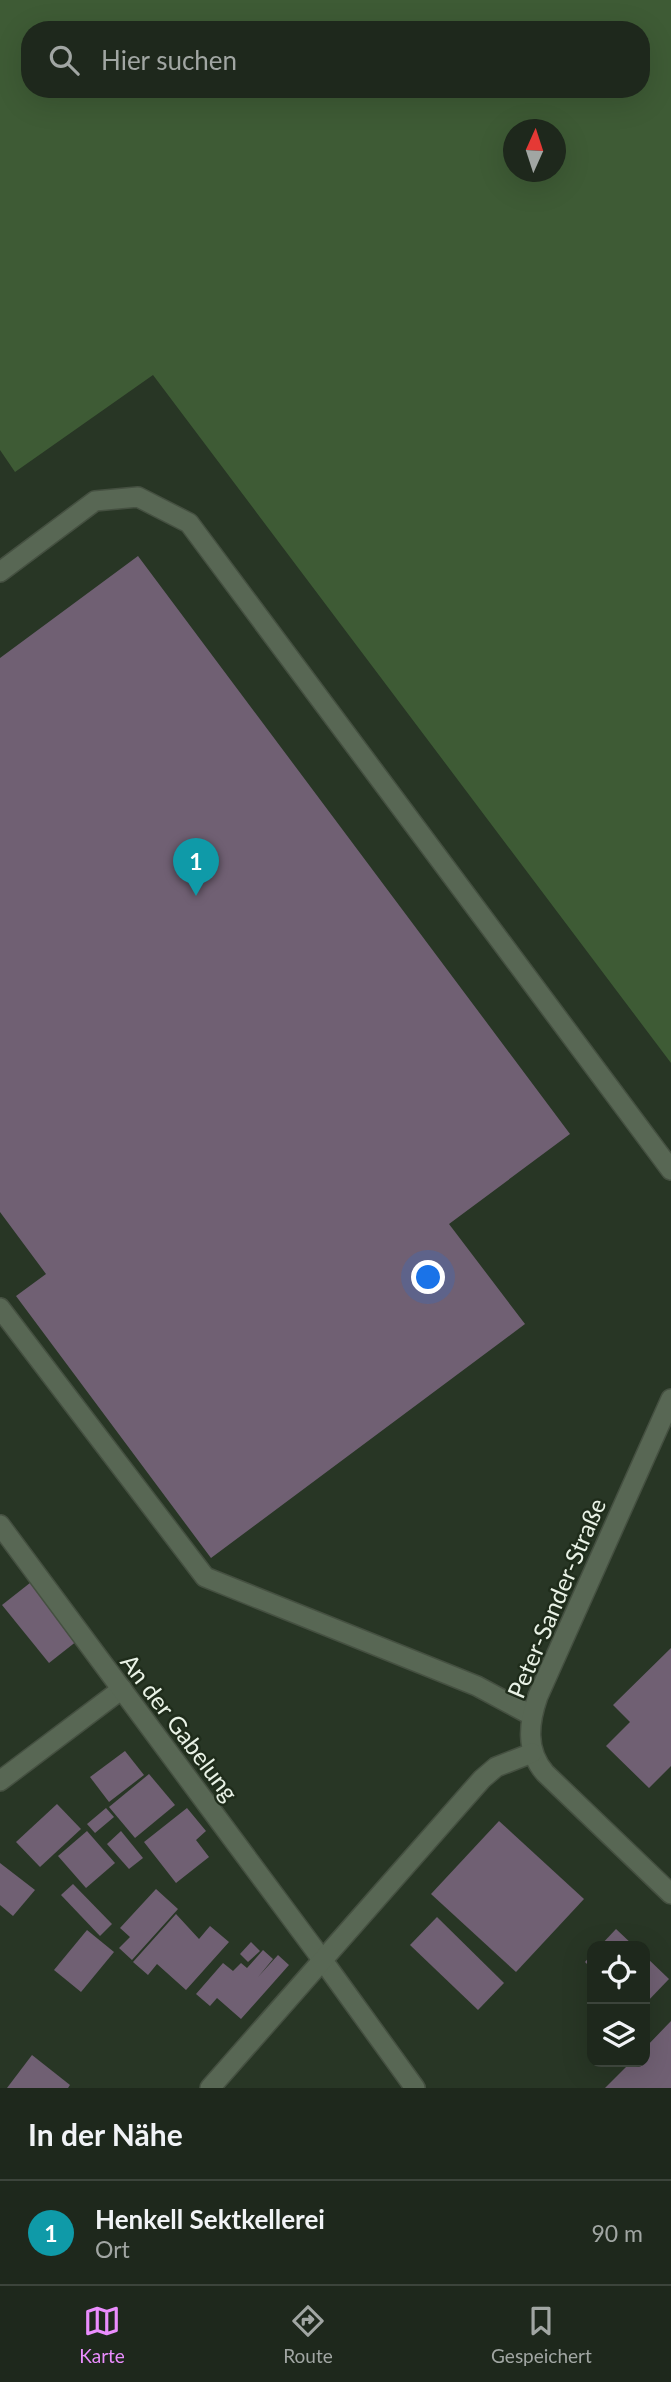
<!DOCTYPE html>
<html lang="de">
<head>
<meta charset="utf-8">
<style>
  :root { --surface:#1e281c; --page:#263025; --text:#f1f3f6; --muted:#a1a6a3; --line:#3c443b; --accent:#ea8dfd }
  body { margin:0; font-family:Lato,sans-serif; background:var(--page); color:var(--text) }
  .controls { position:absolute; right:21px; bottom:21px; display:grid; overflow:hidden; border-radius:14px; box-shadow:0 7px 28px #0002 }
  .controls button { width:63px; height:63px; display:grid; place-items:center; padding:0; border:0; border-bottom:2px solid var(--line); background:var(--surface); color:var(--text); font:35px sans-serif }
  .compass { position:absolute; left:503px; top:119px; width:63px; height:63px; border-radius:50%; background:var(--surface); box-shadow:0 7px 28px #0002; rotate:3deg }
  .you { position:absolute; left:429px; top:1278px; width:24px; height:24px; margin:-18px; border:5px solid #fff; border-radius:50%; background:#1a73e8; box-shadow:0 0 0 10px #1a73e833 }
  .badge { display:grid; place-items:center; width:46px; height:46px; border-radius:50%; background:var(--accent); color:#fff; font-size:23px; font-weight:700 }
  .pin { position:absolute; translate:-50% -58px; filter:drop-shadow(0 2px 4px #0008) }
  .pin::after { content:''; position:absolute; top:37px; width:24px; height:21px; background:inherit; clip-path:polygon(0 0,100% 0,50% 100%) }
  .list { margin:0; padding:0; list-style:none }
  h2 { display:flex; justify-content:space-between; align-items:center; height:91px; margin:0; padding:0 28px; font-size:30px }
  h2 small { font-size:23px; font-weight:400; color:var(--muted) }
  .list li { display:grid; grid-template-columns:46px 1fr auto; gap:21px; align-items:center; box-sizing:border-box; height:105px; padding:0 28px; border-top:2px solid var(--line) }
  .list b { display:block; font-size:26px; white-space:nowrap }
  .list p { margin:0; font-size:23px; white-space:nowrap; color:var(--muted) }
  .list em { font-size:23px; font-style:normal; color:var(--muted) }
  .icon { flex:none; width:38px; height:38px; fill:none; stroke:currentColor; stroke-width:2; stroke-linecap:round; stroke-linejoin:round }
  .map { position:relative; flex:none; width:671px; height:2088px; overflow:hidden }
  .search { position:absolute; background:var(--surface); box-shadow:0 7px 28px #0002; left:21px; right:21px; top:21px; height:77px; display:flex; align-items:center; gap:18px; box-sizing:border-box; padding:0 24px; border-radius:28px; color:var(--muted); font-size:26px }
  .sheet { height:196px; background:var(--surface) }
  nav { display:flex; justify-content:space-around; align-items:center; box-sizing:border-box; height:98px; border-top:2px solid var(--line); background:var(--surface); font-size:19px; color:var(--muted) }
  nav a { display:grid; justify-items:center; gap:4px }
  nav .on { color:var(--accent) }
  .map>svg:first-child { display:block }
  .green { fill:#3e5b35; fill-rule:evenodd }
  .building { fill:#706073 }
  .lines { fill:none; stroke-linecap:round; stroke-linejoin:round }
  .service-casing { stroke:#455041; stroke-width:22 }
  .minor-casing { stroke:#455041; stroke-width:22 }
  .service { stroke:#586754; stroke-width:19 }
  .minor { stroke:#586754; stroke-width:19 }
  .labels { text-anchor:middle; dominant-baseline:central; stroke-width:5; stroke-linejoin:round; paint-order:stroke }
  .street-label { font-size:24px; fill:#e9f2e6; stroke:#1f2c1b }
</style>
</head>
<body>
<div class="map">
<svg width="671" height="2088" viewBox="0 0 671 2088">
  <rect width="100%" height="100%" fill="#283625"/>
  <path class="green" d="M 0,0 L 671,0 L 671,1063 L 153,375 L 15,472 L 0,450 ZM 30,30 L 641,30 L 641,89 L 30,89 ZM 514,130 L 556,130 L 556,172 L 514,172 Z"/>
  <g class="building">
    <path d="M 138,556 L 570,1134 L 449,1224 L 525,1324 L 211,1558 L 16,1296 L 46,1274 L 0,1212 L 0,658 Z"/>
    <path d="M 35,1579 L 82,1637 L 49,1663 L 2,1605 Z"/>
    <path d="M 671,1648 L 671,1766 L 649,1788 L 606,1746 L 630,1722 L 613,1705 Z"/>
    <path d="M 125,1751 L 144,1775 L 109,1802 L 90,1777 Z"/>
    <path d="M 149,1774 L 175,1805 L 135,1838 L 109,1807 Z"/>
    <path d="M 57,1804 L 81,1829 L 40,1867 L 16,1842 Z"/>
    <path d="M 106,1808 L 114,1817 L 95,1833 L 87,1824 Z"/>
    <path d="M 187,1808 L 206,1831 L 196,1840 L 209,1857 L 176,1883 L 144,1842 Z"/>
    <path d="M 499,1821 L 584,1899 L 516,1972 L 431,1894 Z"/>
    <path d="M 87,1831 L 115,1863 L 86,1888 L 58,1856 Z"/>
    <path d="M 121,1831 L 143,1858 L 129,1869 L 107,1844 Z"/>
    <path d="M 0,1863 L 35,1890 L 13,1916 L 0,1905 Z"/>
    <path d="M 73,1884 L 112,1924 L 100,1936 L 61,1895 Z"/>
    <path d="M 156,1889 L 178,1909 L 132,1960 L 119,1948 L 130,1937 L 120,1928 Z"/>
    <path d="M 176,1914 L 199,1939 L 210,1926 L 229,1942 L 186,1990 L 157,1964 L 148,1975 L 133,1962 Z"/>
    <path d="M 437,1917 L 504,1983 L 478,2010 L 410,1945 Z"/>
    <path d="M 616,1929 L 634,1946 L 600,1946 Z"/>
    <path d="M 87,1930 L 114,1952 L 81,1992 L 54,1970 Z"/>
    <path d="M 251,1942 L 260,1951 L 248,1962 L 240,1954 Z"/>
    <path d="M 263,1950 L 273,1959 L 258,1977 L 278,1955 L 289,1965 L 241,2019 L 217,1998 L 210,2006 L 196,1994 L 223,1963 L 233,1971 L 241,1963 L 247,1968 Z"/>
    <path d="M 592,1954 L 592,1969 L 585,1962 Z"/>
    <path d="M 645,1956 L 669,1979 L 645,2004 Z"/>
    <path d="M 671,2021 L 671,2088 L 605,2088 L 631,2062 L 645,2062 L 645,2048 Z"/>
    <path d="M 32,2055 L 70,2085 L 68,2088 L 7,2088 Z"/>
  </g>
  <g class="lines">
    <g class="service-casing">
      <g id="service">
        <path d="M 0,572 L 95,501 L 138,497 L 189,523 L 671,1170"/>
        <path d="M 0,1308 L 205,1577 L 477,1686 L 531,1715"/>
        <path d="M 0,1781 L 122,1689"/>
        <path d="M 321,1958 L 415,2088"/>
      </g>
    </g>
    <g class="minor-casing">
      <g id="minor">
        <path d="M 671,1399 L 538,1696 C 529,1722 525,1750 545,1773 L 671,1894"/>
        <path d="M 0,1525 L 321,1958"/>
        <path d="M 210,2088 L 482,1779 L 496,1767 L 532,1753"/>
      </g>
    </g>
    <use href="#service" class="service"/>
    <use href="#minor" class="minor"/>
  </g>
  <g class="labels">
    <g class="street-label">
      <text transform="translate(556 1598) rotate(-67)">Peter-Sander-Straße</text>
      <text transform="translate(180 1727) rotate(53)">An der Gabelung</text>
    </g>
  </g>
</svg>
<div class="controls">
<button><svg class="icon" aria-label="locate" viewBox="0 0 24 24"><circle cx="12" cy="12" r="6"/><path d="M12 2v4M12 18v4M2 12h4M18 12h4"/></svg></button>
<button><svg class="icon" aria-label="layers" viewBox="0 0 24 24"><path d="M12 4l9 5-9 5-9-5zM3 14l9 5 9-5"/></svg></button>
</div>
<svg class="compass" viewBox="-18 -18 36 36"><path d="M0-13l5 13h-10z" fill="#e53935"/><path d="M0 13l5-13h-10z" fill="#a1a6a3"/></svg>
<div class="you"></div>
<div class="pin badge" style="left:196px;top:896px;background:#0f9aa8">1</div>
<div class="search"><svg class="icon" aria-label="search" viewBox="0 0 24 24"><circle cx="10" cy="10" r="6"/><path d="M15 15l6 6"/></svg>Hier suchen</div>
</div>
<section class="sheet">
<h2>In der Nähe<small></small></h2>
<ul class="list">
<li><span class="badge" style="background:#0f9aa8">1</span><div><b>Henkell Sektkellerei</b><p>Ort</p></div><em>90 m</em></li>
</ul>
</section>
<nav>
<a class="on"><svg class="icon" aria-label="map" viewBox="0 0 24 24"><path d="M3 6l6-2 6 2 6-2v14l-6 2-6-2-6 2zM9 4v14M15 6v14"/></svg>Karte</a>
<a><svg class="icon" aria-label="directions" viewBox="0 0 24 24"><path d="M12 3l9 9-9 9-9-9zM9 14v-3h6M13 9l2 2-2 2"/></svg>Route</a>
<a><svg class="icon" aria-label="saved" viewBox="0 0 24 24"><path d="M7 4h10v16l-5-4-5 4z"/></svg>Gespeichert</a>
</nav>
</body>
</html>
